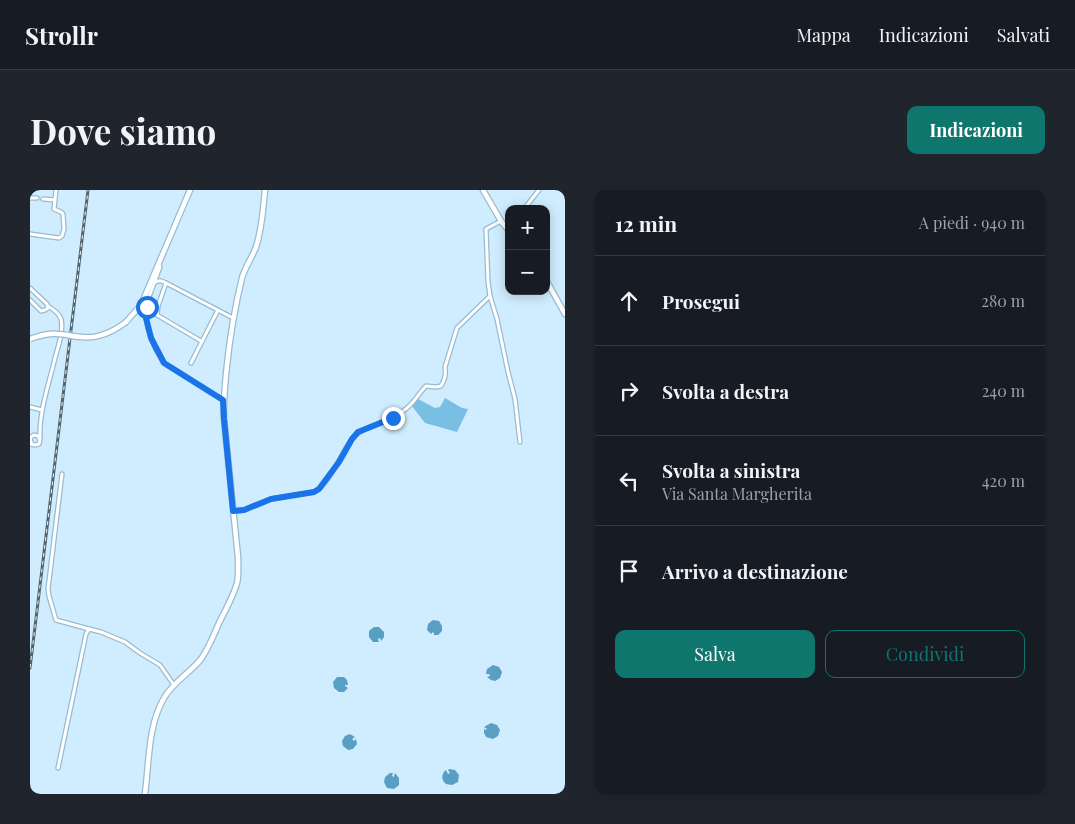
<!DOCTYPE html>
<html lang="it">
<head>
<meta charset="utf-8">
<style>
  :root { --surface:#171b24; --page:#20242c; --text:#f1f3f6; --muted:#9ea1a6; --line:#363941; --accent:#0f766e }
  body { margin:0; font-family:"Playfair Display",serif; background:var(--page); color:var(--text) }
  .controls { position:absolute; right:15px; top:15px; display:grid; overflow:hidden; border-radius:10px; box-shadow:0 2px 12px #0003 }
  .controls button { width:45px; height:45px; display:grid; place-items:center; padding:0; border:0; border-bottom:1px solid var(--line); background:var(--surface); color:var(--text); font:25px sans-serif }
  .stop { position:absolute; width:15px; height:15px; margin:-11px; border:4px solid #1a73e8; border-radius:50%; background:#fff }
  .stop.end { background:#1a73e8; border-color:#fff; box-shadow:0 1px 5px #0008 }
  .list { margin:0; padding:0; list-style:none }
  h2 { display:flex; justify-content:space-between; align-items:center; height:65px; margin:0; padding:0 20px; font-size:21px }
  h2 small { font-size:16px; font-weight:400; color:var(--muted) }
  .list li { display:grid; grid-template-columns:32px 1fr auto; gap:15px; align-items:center; box-sizing:border-box; height:90px; padding:0 20px; border-top:1px solid var(--line) }
  .list b { display:block; font-size:19px; white-space:nowrap }
  .list p { margin:0; font-size:16px; white-space:nowrap; color:var(--muted) }
  .list em { font-size:16px; font-style:normal; color:var(--muted) }
  .actions { display:flex; gap:10px; padding:15px 20px }
  .actions a { flex:1; padding:11px 0; border:1px solid var(--accent); border-radius:10px; text-align:center; font-size:18px; color:var(--accent) }
  .actions .main { background:var(--accent); color:#fff }
  .icon { flex:none; width:28px; height:28px; fill:none; stroke:currentColor; stroke-width:2; stroke-linecap:round; stroke-linejoin:round }
  .map { position:relative; flex:none; width:535px; height:604px; overflow:hidden; border-radius:10px }
  header { display:flex; align-items:center; gap:30px; box-sizing:border-box; height:70px; padding:0 25px; background:var(--surface); border-bottom:1px solid var(--line) }
  header strong { font-size:24px }
  nav { display:flex; gap:28px; margin-inline-start:auto; font-size:18px }
  .intro { display:flex; align-items:center; justify-content:space-between; box-sizing:border-box; height:120px; padding:0 30px }
  h1 { margin:0; font-size:35px }
  .button { padding:12px 22px; border-radius:10px; background:var(--accent); color:#fff; font-size:18px; font-weight:700 }
  main { display:flex; gap:30px; padding:0 30px }
  aside { flex:1; background:var(--surface); border-radius:10px; box-shadow:0 2px 12px #0003 }
  .map>svg:first-child { display:block }
  .green { fill:#79bee3 }
  .water { fill:#599fc4 }
  .lines { fill:none; stroke-linecap:round; stroke-linejoin:round }
  .minor-casing { stroke:#98bbd0; stroke-width:5.5 }
  .tertiary-casing { stroke:#98bbd0; stroke-width:7 }
  .secondary-casing { stroke:#98bbd0; stroke-width:7 }
  .minor { stroke:#fff; stroke-width:3 }
  .tertiary { stroke:#fff; stroke-width:4.5 }
  .secondary { stroke:#fff; stroke-width:4.5 }
  .rail-casing { stroke:#51656f; stroke-width:3 }
  .rail { stroke:#eff6fa; stroke-width:1; stroke-dasharray:4; stroke-linecap:butt }
  .secondary-bridge-casing { stroke:#98bbd0; stroke-width:7; stroke-linecap:butt }
  .secondary-bridge { stroke:#fff; stroke-width:4.5 }
  .route { stroke:#1a73e8; stroke-width:6 }
</style>
</head>
<body>
<header>
<strong>Strollr</strong>
<nav><a>Mappa</a><a>Indicazioni</a><a>Salvati</a></nav>
</header>
<div class="intro"><h1>Dove siamo</h1><a class="button">Indicazioni</a></div>
<main>
<div class="map">
<svg width="535" height="604" viewBox="0 0 535 604">
  <rect width="100%" height="100%" fill="#cfedfe"/>
  <path class="green" d="M 415,208 L 432,218 L 438,219 L 427,242 L 395,233 L 382,216 L 388,209 L 405,218 L 410,217 Z"/>
  <g class="water">
    <path d="M 403,430 L 409,431 L 412,436 L 412,441 L 408,445 L 404,445 L 404,443 L 403,442 L 401,444 L 397,440 L 398,434 Z"/>
    <path d="M 344,437 L 349,437 L 354,442 L 354,447 L 351,451 L 350,448 L 348,449 L 349,452 L 343,452 L 339,447 L 339,441 Z"/>
    <path d="M 463,475 L 469,477 L 472,482 L 470,488 L 465,491 L 461,490 L 457,487 L 460,486 L 459,484 L 456,484 L 457,479 Z"/>
    <path d="M 307,487 L 314,487 L 317,490 L 318,495 L 315,495 L 315,496 L 318,498 L 314,502 L 309,502 L 304,498 L 303,492 Z"/>
    <path d="M 461,533 L 467,535 L 470,540 L 468,546 L 463,549 L 456,547 L 454,543 L 454,539 L 456,540 L 457,539 L 454,537 Z"/>
    <path d="M 320,544 L 325,547 L 322,549 L 324,551 L 326,549 L 327,554 L 323,559 L 318,560 L 313,556 L 312,551 L 315,546 Z"/>
    <path d="M 419,579 L 425,580 L 429,585 L 428,592 L 422,595 L 416,594 C 411,590 411,584 416,580 L 418,584 L 420,583 L 418,580 Z"/>
    <path d="M 360,583 L 363,583 L 362,586 L 364,587 L 365,583 L 369,588 L 369,595 L 364,599 L 357,598 L 354,592 L 355,587 Z"/>
  </g>
  <g class="lines">
    <g class="minor-casing">
      <g id="minor">
        <path d="M 0,8 L 7,8"/>
        <path d="M 13,9 L 25,10"/>
        <path d="M 494,19 L 509,0"/>
        <path d="M 0,44 L 29,48 L 32,46 L 34,39 L 33,24 L 31,22 L 24,19 L 26,0"/>
        <path d="M 129,74 L 130,77 L 119,107 L 117,117 L 116,128 L 118,138 L 125,158 L 134,173 L 193,210"/>
        <path d="M 124,93 C 129,89 132,91 136,93 L 203,128"/>
        <path d="M 136,93 L 128,116 L 127,125 L 171,151"/>
        <path d="M 0,98 L 17,114 L 18,118 L 15,120 L 11,121 L 0,110"/>
        <path d="M 460,106 L 467,129 L 478,182 L 485,209 L 490,252"/>
        <path d="M 161,173 L 188,120"/>
        <path d="M 0,217 L 12,220"/>
        <path d="M 10,248 C 9,221 19,194 25,168 C 28,157 34,140 31,129 C 29,123 23,119 18,116"/>
        <path d="M 0,254 L 5,255 L 9,254 L 10,250 L 8,246 L 4,245 L 1,247 L 0,250 L 2,254"/>
        <path d="M 32,284 L 18,399 L 19,406 L 26,430 L 59,439"/>
        <path d="M 203,321 L 214,320 L 241,309 L 284,302 C 300,294 311,263 322,249 C 330,239 341,237 352,232 C 360,229 366,226 373,221 C 383,215 388,204 396,196 L 406,197 L 411,196 C 415,189 416,185 415,177 L 427,138 L 460,106 L 458,92 L 456,39 L 471,31"/>
        <path d="M 28,578 L 56,444 L 59,439 L 71,442 L 95,452 L 110,463 L 130,475 L 144,495"/>
      </g>
    </g>
    <g class="tertiary-casing">
      <g id="tertiary">
        <path d="M 453,0 L 471,31 L 479,41"/>
        <path d="M 516,90 L 535,124"/>
        <path d="M 115,604 C 119,573 118,535 134,508 C 143,492 160,483 171,469 C 179,458 184,444 190,431 C 196,419 203,407 207,393 C 209,384 208,375 208,367 L 194,229 C 193,211 195,193 197,175 C 200,146 205,117 212,88 C 215,77 222,68 226,57 C 232,39 233,19 235,0"/>
      </g>
    </g>
    <g class="secondary-casing">
      <path id="secondary" d="M 96,132 L 111,115 L 160,0"/>
    </g>
    <use href="#minor" class="minor"/>
    <use href="#tertiary" class="tertiary"/>
    <use href="#secondary" class="secondary"/>
    <g class="rail-casing">
      <path id="rail" d="M 0,478 L 58,0"/>
    </g>
    <use href="#rail" class="rail"/>
    <g class="secondary-bridge-casing">
      <path id="secondary-bridge" d="M 0,149 C 9,146 18,143 28,144 C 36,144 44,147 52,147 C 68,149 84,141 96,132"/>
    </g>
    <use href="#secondary-bridge" class="secondary-bridge"/>
  </g>
  <g class="lines">
    <path class="route" d="M 117,117 L 116,128 L 121,148 L 134,173 L 193,210 L 194,229 L 203,321 L 214,320 L 241,309 L 284,302 L 289,299 L 309,272 L 322,249 L 328,242 L 363,228"/>
  </g>
</svg>
<div class="controls">
<button>+</button>
<button>−</button>
</div>
<div class="stop" style="left:117px;top:117px"></div>
<div class="stop end" style="left:363px;top:228px"></div>
</div>
<aside>
<h2>12 min<small>A piedi · 940 m</small></h2>
<ul class="list">
<li><svg class="icon" aria-label="ahead" viewBox="0 0 24 24"><path d="M12 20V5M6 11l6-6 6 6"/></svg><div><b>Prosegui</b></div><em>280 m</em></li>
<li><svg class="icon" aria-label="right" viewBox="0 0 24 24"><path d="M7 20v-9h11M14 6l5 5-5 5"/></svg><div><b>Svolta a destra</b></div><em>240 m</em></li>
<li><svg class="icon" aria-label="left" viewBox="0 0 24 24"><path d="M17 20v-9H6M10 6l-5 5 5 5"/></svg><div><b>Svolta a sinistra</b><p>Via Santa Margherita</p></div><em>420 m</em></li>
<li><svg class="icon" aria-label="arrive" viewBox="0 0 24 24"><path d="M6 21V4h12l-3 4 3 4H6"/></svg><div><b>Arrivo a destinazione</b></div></li>
</ul>
<div class="actions"><a class="main">Salva</a><a>Condividi</a></div>
</aside>
</main>
</body>
</html>
